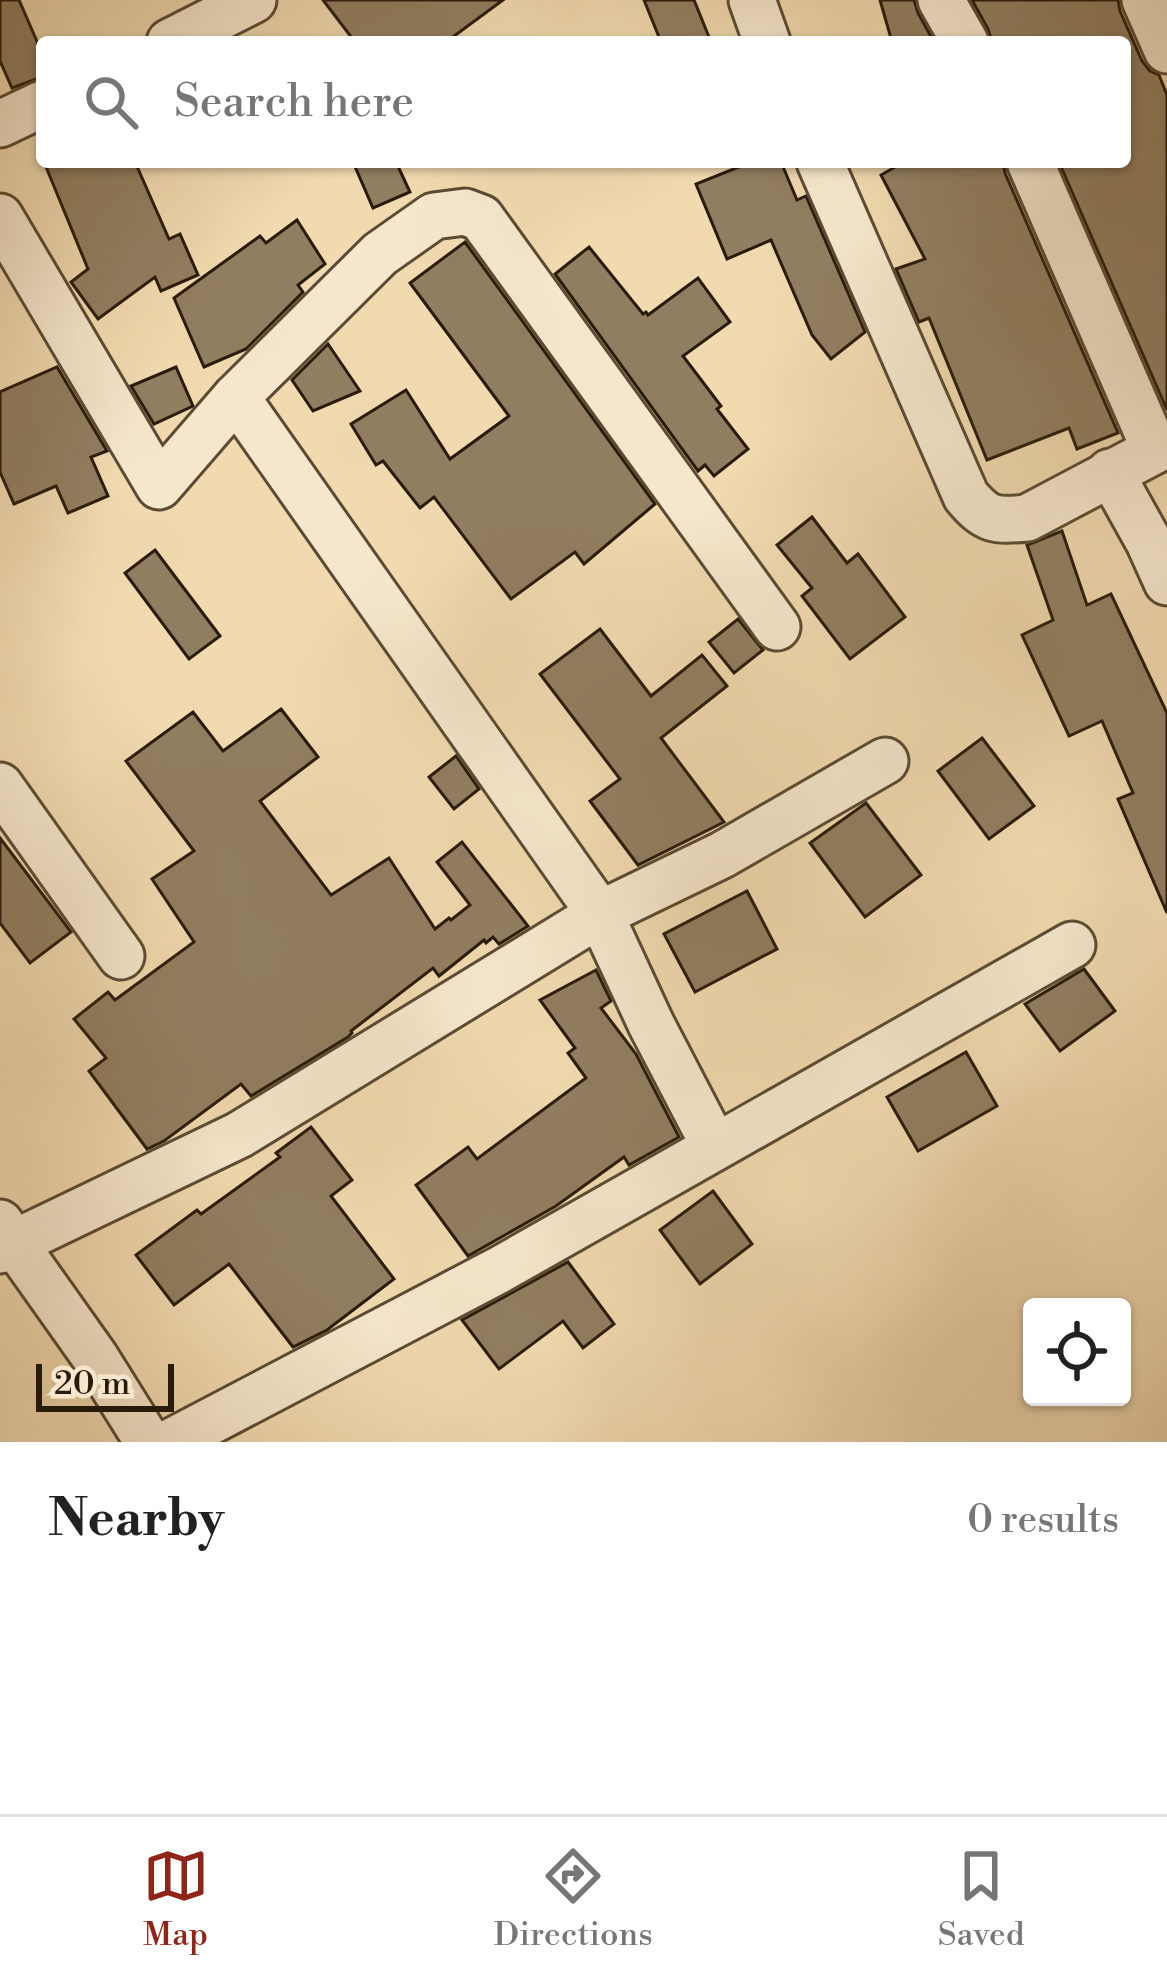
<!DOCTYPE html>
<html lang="en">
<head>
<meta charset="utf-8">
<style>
  :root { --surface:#fff; --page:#f2f2f2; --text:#222; --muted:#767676; --line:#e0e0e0; --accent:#8f2418 }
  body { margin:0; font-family:"Libre Bodoni",serif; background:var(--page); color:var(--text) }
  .controls { position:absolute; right:36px; bottom:36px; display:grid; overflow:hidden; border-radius:12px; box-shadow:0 3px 9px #0004 }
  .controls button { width:108px; height:108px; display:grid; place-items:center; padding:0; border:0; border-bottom:3px solid var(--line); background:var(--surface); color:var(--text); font:60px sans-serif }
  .scale { position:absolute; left:36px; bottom:30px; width:138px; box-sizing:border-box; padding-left:12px; border:6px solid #291b0a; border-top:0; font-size:33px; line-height:42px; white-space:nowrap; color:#291b0a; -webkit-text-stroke:9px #f6e7cc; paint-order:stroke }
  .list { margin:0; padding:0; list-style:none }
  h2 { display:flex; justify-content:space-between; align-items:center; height:156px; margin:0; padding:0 48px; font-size:51px }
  h2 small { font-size:39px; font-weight:400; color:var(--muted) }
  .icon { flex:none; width:66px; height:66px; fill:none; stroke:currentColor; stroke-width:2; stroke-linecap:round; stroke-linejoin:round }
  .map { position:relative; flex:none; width:1167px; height:1442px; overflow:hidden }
  .search { position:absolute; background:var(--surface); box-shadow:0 3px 9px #0004; left:36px; right:36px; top:36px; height:132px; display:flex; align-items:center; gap:30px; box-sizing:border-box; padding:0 42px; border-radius:12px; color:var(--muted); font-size:45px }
  .sheet { height:372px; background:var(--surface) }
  nav { display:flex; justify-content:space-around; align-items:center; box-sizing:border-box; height:168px; border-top:3px solid var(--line); background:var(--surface); font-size:33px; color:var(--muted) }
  nav a { display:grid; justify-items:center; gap:6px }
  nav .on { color:var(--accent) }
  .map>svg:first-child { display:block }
  .building { fill:#917e60; stroke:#291b0a; stroke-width:3 }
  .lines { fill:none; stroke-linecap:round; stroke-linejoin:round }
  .minor-casing { stroke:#5b4b34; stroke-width:51 }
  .minor { stroke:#f6e7cc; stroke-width:45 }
</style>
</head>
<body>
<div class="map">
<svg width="1167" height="1442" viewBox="0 0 1167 1442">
  <rect width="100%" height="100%" fill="#f1dab0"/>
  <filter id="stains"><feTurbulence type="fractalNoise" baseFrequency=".00167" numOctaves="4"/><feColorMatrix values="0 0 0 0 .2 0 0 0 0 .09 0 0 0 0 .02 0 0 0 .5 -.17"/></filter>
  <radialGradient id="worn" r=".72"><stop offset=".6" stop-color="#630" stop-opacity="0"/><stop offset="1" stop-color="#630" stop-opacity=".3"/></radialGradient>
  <g class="building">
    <path d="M 0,0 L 19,0 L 42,53 L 42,77 L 12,88 L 0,61 Z"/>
    <path d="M 323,0 L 503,0 L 446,42 L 355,42 Z"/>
    <path d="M 644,0 L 694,0 L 711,42 L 661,42 Z"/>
    <path d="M 880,0 L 914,0 L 918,13 L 934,42 L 892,42 Z"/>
    <path d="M 972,0 L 1118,0 L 1120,11 L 1142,61 L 1150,71 L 1159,75 L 1167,95 L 1167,410 L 1059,162 L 1125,162 L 1125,42 L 992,42 L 988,29 Z"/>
    <path d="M 44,162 L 135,162 L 169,239 L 180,234 L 198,275 L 161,291 L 155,277 L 98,319 L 71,282 L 88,269 Z"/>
    <path d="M 353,162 L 396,162 L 410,192 L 373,208 Z"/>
    <path d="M 751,162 L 781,162 L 797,200 L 806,196 L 865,332 L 831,359 L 812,335 L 771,240 L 727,259 L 696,184 Z"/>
    <path d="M 904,162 L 1003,162 L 1005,173 L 1118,433 L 1077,449 L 1069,428 L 987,460 L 929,318 L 919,322 L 896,269 L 925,259 L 881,175 Z"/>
    <path d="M 297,220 L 325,264 L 298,285 L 303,292 L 246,349 L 204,367 L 174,298 L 260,236 L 266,243 Z"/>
    <path d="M 465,242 L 655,504 L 584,564 L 575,552 L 511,599 L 434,497 L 420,508 L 383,461 L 376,465 L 351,424 L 406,390 L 450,459 L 509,416 L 410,283 Z"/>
    <path d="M 589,247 L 643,314 L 646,312 L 648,315 L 698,278 L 730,322 L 683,356 L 721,406 L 717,409 L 748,449 L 714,476 L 705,465 L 698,471 L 555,274 Z"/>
    <path d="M 328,344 L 360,391 L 313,411 L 292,380 Z"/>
    <path d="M 57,367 L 107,451 L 91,457 L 108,496 L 68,513 L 56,486 L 14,504 L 0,472 L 0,392 Z"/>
    <path d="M 176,367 L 193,406 L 154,424 L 131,386 Z"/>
    <path d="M 812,517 L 847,563 L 858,554 L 905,617 L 850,659 L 802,596 L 812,588 L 777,545 Z"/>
    <path d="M 1062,531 L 1087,605 L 1111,594 L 1167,713 L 1167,913 L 1118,799 L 1133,793 L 1102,721 L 1069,736 L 1022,635 L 1053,620 L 1027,545 Z"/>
    <path d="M 155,550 L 220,636 L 189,659 L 125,573 Z"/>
    <path d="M 738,619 L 763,650 L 734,673 L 709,642 Z"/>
    <path d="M 600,629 L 651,696 L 702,655 L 727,686 L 661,738 L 724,822 L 638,865 L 590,801 L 620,779 L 540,674 Z"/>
    <path d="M 281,709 L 318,757 L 260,801 L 331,895 L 389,858 L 435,929 L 449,918 L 451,920 L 470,905 L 437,862 L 462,842 L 528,926 L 499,944 L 493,937 L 486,943 L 484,940 L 439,976 L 433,968 L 351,1031 L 352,1033 L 348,1037 L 251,1096 L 241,1084 L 164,1141 L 147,1149 L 89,1071 L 106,1058 L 74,1019 L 108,992 L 115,1000 L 194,942 L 152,879 L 194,851 L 126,761 L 193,712 L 223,751 Z"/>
    <path d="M 982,738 L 1034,806 L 989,839 L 938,771 Z"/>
    <path d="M 456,756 L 479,789 L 454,809 L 429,777 Z"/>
    <path d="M 866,803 L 921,875 L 865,917 L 810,843 Z"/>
    <path d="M 0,838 L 71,932 L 30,963 L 0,923 Z"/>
    <path d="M 747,891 L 777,949 L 695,992 L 664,934 Z"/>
    <path d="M 1084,969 L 1115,1011 L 1060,1051 L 1025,1004 Z"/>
    <path d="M 596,970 L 611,1001 L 601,1008 L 636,1054 L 679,1137 L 629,1165 L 624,1157 L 556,1206 L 468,1256 L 416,1185 L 468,1147 L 477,1159 L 586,1078 L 568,1053 L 575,1048 L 540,1000 Z"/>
    <path d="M 966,1052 L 997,1106 L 918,1151 L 887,1097 Z"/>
    <path d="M 311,1127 L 352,1180 L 331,1196 L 394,1279 L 327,1330 L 293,1347 L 229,1264 L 174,1305 L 136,1255 L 197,1210 L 201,1214 L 280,1157 L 276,1153 Z"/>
    <path d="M 713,1191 L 752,1244 L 700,1284 L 660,1230 Z"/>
    <path d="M 568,1262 L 614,1324 L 583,1348 L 563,1321 L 499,1369 L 462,1320 Z"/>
  </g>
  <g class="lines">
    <g class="minor-casing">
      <g id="minor">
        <path d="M 752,0 L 767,42"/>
        <path d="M 941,0 L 965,42"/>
        <path d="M 1145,0 L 1167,50"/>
        <path d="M 170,42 L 253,0"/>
        <path d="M 0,124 L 42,104"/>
        <path d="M 820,162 L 966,496 C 987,521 995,521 1027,518 L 1167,444"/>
        <path d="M 1030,162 L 1155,450"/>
        <path d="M 0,217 L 159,486 L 236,397 L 380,254 L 434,216 L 465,212 L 481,218 L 777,627"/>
        <path d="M 236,397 L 600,914 L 651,1024 L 715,1147"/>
        <path d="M 1110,472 L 1149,542 L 1167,582"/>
        <path d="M 0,786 L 121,956"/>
        <path d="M 0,1223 L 95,1357 L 148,1442"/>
        <path d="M 0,1250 L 239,1135 L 600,914 L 722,855 L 885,761"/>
        <path d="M 171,1442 L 499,1270 L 1072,945"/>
      </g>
    </g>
    <use href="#minor" class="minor"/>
  </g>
  <rect width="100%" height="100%" filter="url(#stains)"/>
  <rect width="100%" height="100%" fill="url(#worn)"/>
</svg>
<div class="controls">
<button><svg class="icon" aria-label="locate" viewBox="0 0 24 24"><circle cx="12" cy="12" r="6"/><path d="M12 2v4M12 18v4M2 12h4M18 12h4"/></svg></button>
</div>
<div class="scale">20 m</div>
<div class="search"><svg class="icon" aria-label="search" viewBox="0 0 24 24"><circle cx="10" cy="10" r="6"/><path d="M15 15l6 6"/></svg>Search here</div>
</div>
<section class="sheet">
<h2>Nearby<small>0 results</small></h2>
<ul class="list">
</ul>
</section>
<nav>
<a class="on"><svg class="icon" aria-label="map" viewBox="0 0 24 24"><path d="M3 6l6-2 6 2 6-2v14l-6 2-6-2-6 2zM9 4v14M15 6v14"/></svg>Map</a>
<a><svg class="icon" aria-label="directions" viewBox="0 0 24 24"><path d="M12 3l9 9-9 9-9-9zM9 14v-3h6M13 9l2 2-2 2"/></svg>Directions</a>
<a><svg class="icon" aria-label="saved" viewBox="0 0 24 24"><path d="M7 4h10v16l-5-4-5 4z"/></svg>Saved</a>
</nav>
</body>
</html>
